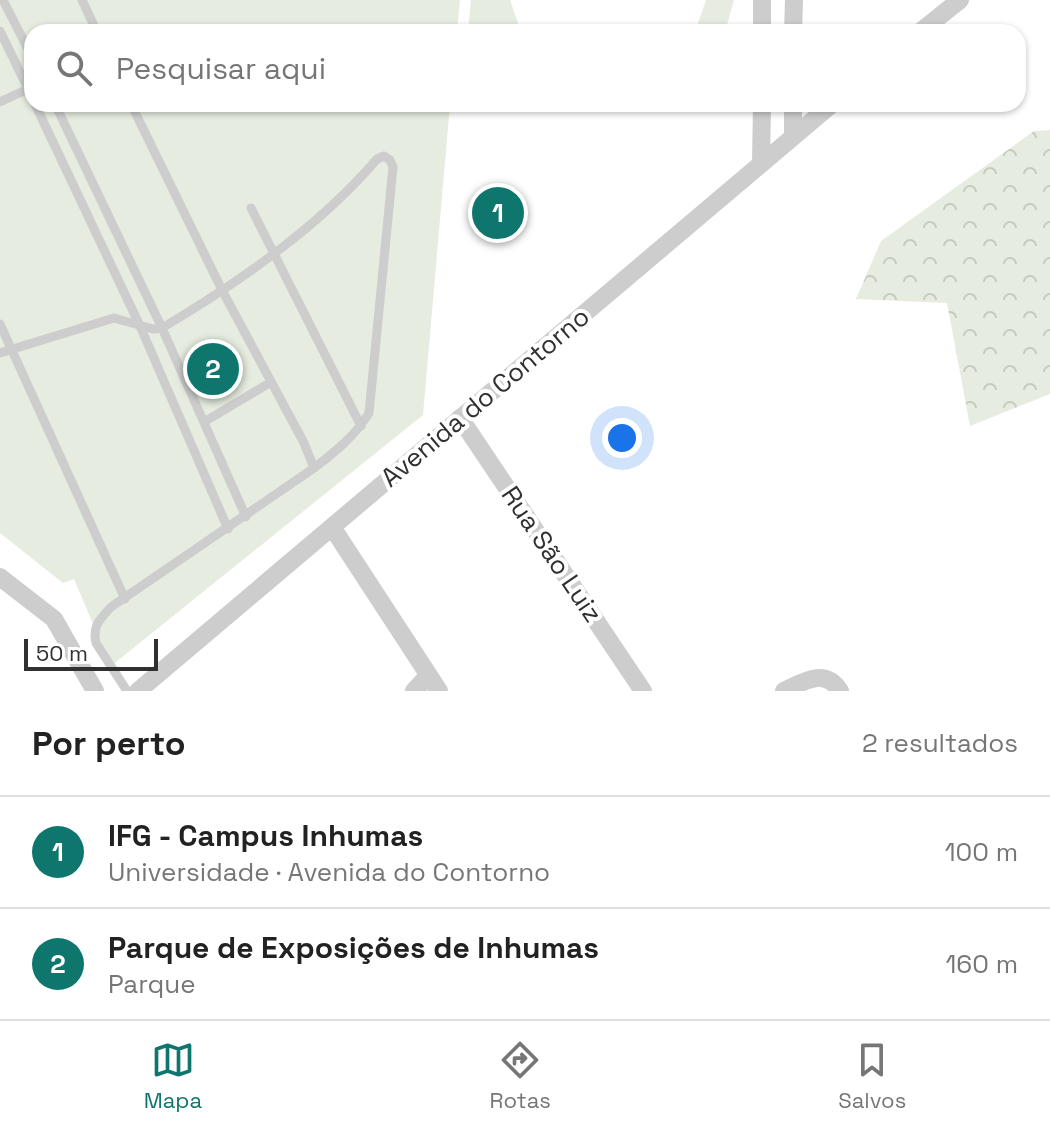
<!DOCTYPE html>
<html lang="pt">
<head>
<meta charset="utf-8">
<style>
  :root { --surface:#fff; --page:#f6f6f6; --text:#222; --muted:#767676; --line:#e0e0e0; --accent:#0f766e }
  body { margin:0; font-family:"Space Grotesk",sans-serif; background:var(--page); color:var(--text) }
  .scale { position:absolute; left:24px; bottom:20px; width:134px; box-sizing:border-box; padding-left:8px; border:4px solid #303030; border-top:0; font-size:22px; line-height:28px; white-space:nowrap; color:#303030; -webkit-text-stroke:6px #fff; paint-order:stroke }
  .you { position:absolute; left:622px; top:438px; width:28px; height:28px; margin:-20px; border:6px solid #fff; border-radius:50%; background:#1a73e8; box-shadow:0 0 0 12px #1a73e833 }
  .badge { display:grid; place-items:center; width:52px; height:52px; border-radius:50%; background:var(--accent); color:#fff; font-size:26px; font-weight:700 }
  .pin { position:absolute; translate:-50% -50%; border:4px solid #fff; box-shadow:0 2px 8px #0006 }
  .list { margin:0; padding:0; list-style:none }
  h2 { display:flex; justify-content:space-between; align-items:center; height:104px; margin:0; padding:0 32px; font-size:34px }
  h2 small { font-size:26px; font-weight:400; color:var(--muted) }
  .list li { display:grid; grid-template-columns:52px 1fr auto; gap:24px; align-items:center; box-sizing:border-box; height:112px; padding:0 32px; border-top:2px solid var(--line) }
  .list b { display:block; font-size:30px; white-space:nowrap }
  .list p { margin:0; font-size:26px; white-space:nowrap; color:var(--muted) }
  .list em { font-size:26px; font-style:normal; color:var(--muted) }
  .icon { flex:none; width:44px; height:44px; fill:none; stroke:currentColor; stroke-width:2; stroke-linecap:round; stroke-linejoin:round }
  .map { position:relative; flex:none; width:1050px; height:691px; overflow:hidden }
  .search { position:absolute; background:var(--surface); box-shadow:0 2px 6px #0004; left:24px; right:24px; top:24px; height:88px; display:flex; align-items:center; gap:20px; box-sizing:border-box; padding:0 28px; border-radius:24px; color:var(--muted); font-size:30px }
  .sheet { height:328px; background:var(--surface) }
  nav { display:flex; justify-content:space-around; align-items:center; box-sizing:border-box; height:112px; border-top:2px solid var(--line); background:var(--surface); font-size:22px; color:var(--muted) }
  nav a { display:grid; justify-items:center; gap:4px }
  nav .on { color:var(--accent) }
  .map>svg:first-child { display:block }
  .green { fill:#e6ecdf }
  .forest { fill:url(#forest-crowns) }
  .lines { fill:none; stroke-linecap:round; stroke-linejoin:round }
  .service { stroke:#cdcdcd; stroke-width:9 }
  .minor { stroke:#cdcdcd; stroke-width:18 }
  .labels { text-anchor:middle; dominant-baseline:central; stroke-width:8; stroke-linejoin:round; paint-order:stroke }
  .street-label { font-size:26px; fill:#303030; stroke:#fff }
</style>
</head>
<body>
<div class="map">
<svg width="1050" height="691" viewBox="0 0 1050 691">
  <defs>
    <pattern id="forest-crowns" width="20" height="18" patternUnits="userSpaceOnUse" patternTransform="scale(2)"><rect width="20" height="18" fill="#e6ecdf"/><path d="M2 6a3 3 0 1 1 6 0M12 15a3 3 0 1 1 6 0" fill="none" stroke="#c6cbc0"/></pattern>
  </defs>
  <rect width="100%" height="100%" fill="#fff"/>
  <g class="green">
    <path d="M 0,0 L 460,0 L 457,32 L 32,32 L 32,104 L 450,104 L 423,415 L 111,666 L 74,579 L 63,583 L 0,533 Z"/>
    <path d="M 471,0 L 510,0 L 521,32 L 468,32 Z"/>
    <path d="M 706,0 L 734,0 L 725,32 L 695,32 Z"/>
  </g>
  <path class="forest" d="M 1050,130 L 1050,394 L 970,426 L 947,303 L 856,299 L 881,241 L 1034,131 Z"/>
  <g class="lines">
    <g class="service">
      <path d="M 3,0 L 32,57"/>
      <path d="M 82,0 L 97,32"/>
      <path d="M 0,31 L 32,97"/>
      <path d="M 0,102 L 32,87"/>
      <path d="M 35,104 L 140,326 L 228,529"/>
      <path d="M 55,104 L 162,328 L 246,517"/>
      <path d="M 251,208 L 361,426"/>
      <path d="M 0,324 L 125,599"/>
      <path d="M 0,353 L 114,318 L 153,329 L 162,328 C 239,282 319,227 377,159 L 384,156 L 390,160 L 393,167 L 369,413 C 355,436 335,452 314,468"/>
      <path d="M 204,422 L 271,382"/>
      <path d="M 127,691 L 96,643 C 92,626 100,619 111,607 L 314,468 L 304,443 L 223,292 L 131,104"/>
    </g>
    <g class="minor">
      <path d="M 762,32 L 762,0"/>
      <path d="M 793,32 L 794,0"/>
      <path d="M 920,32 L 960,0"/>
      <path d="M 793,135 L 793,104"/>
      <path d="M 761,162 L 762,104"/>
      <path d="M 460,418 L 643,691"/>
      <path d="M 332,527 L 439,691"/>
      <path d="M 0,577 L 54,619 L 95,691"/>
      <path d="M 138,691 L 832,104"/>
      <path d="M 414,691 L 428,676"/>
      <path d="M 784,691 C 803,682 825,667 840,691"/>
    </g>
  </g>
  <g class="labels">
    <g class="street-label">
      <text transform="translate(485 397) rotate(-40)">Avenida do Contorno</text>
      <text transform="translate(552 554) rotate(56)">Rua São Luiz</text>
    </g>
  </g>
</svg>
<div class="scale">50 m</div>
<div class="you"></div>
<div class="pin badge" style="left:498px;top:213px">1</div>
<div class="pin badge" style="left:213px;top:369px">2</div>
<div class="search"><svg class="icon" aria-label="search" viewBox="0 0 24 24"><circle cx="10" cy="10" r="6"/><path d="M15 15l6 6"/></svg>Pesquisar aqui</div>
</div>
<section class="sheet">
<h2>Por perto<small>2 resultados</small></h2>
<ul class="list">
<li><span class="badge">1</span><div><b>IFG - Campus Inhumas</b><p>Universidade · Avenida do Contorno</p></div><em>100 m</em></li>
<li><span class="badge">2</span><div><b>Parque de Exposições de Inhumas</b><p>Parque</p></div><em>160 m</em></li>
</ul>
</section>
<nav>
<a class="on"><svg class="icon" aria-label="map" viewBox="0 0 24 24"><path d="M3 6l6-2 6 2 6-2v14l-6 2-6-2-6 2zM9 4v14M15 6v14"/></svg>Mapa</a>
<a><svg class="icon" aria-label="directions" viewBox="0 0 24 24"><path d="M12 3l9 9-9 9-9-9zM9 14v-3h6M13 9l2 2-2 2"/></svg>Rotas</a>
<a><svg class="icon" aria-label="saved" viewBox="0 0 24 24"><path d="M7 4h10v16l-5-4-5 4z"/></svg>Salvos</a>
</nav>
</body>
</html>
